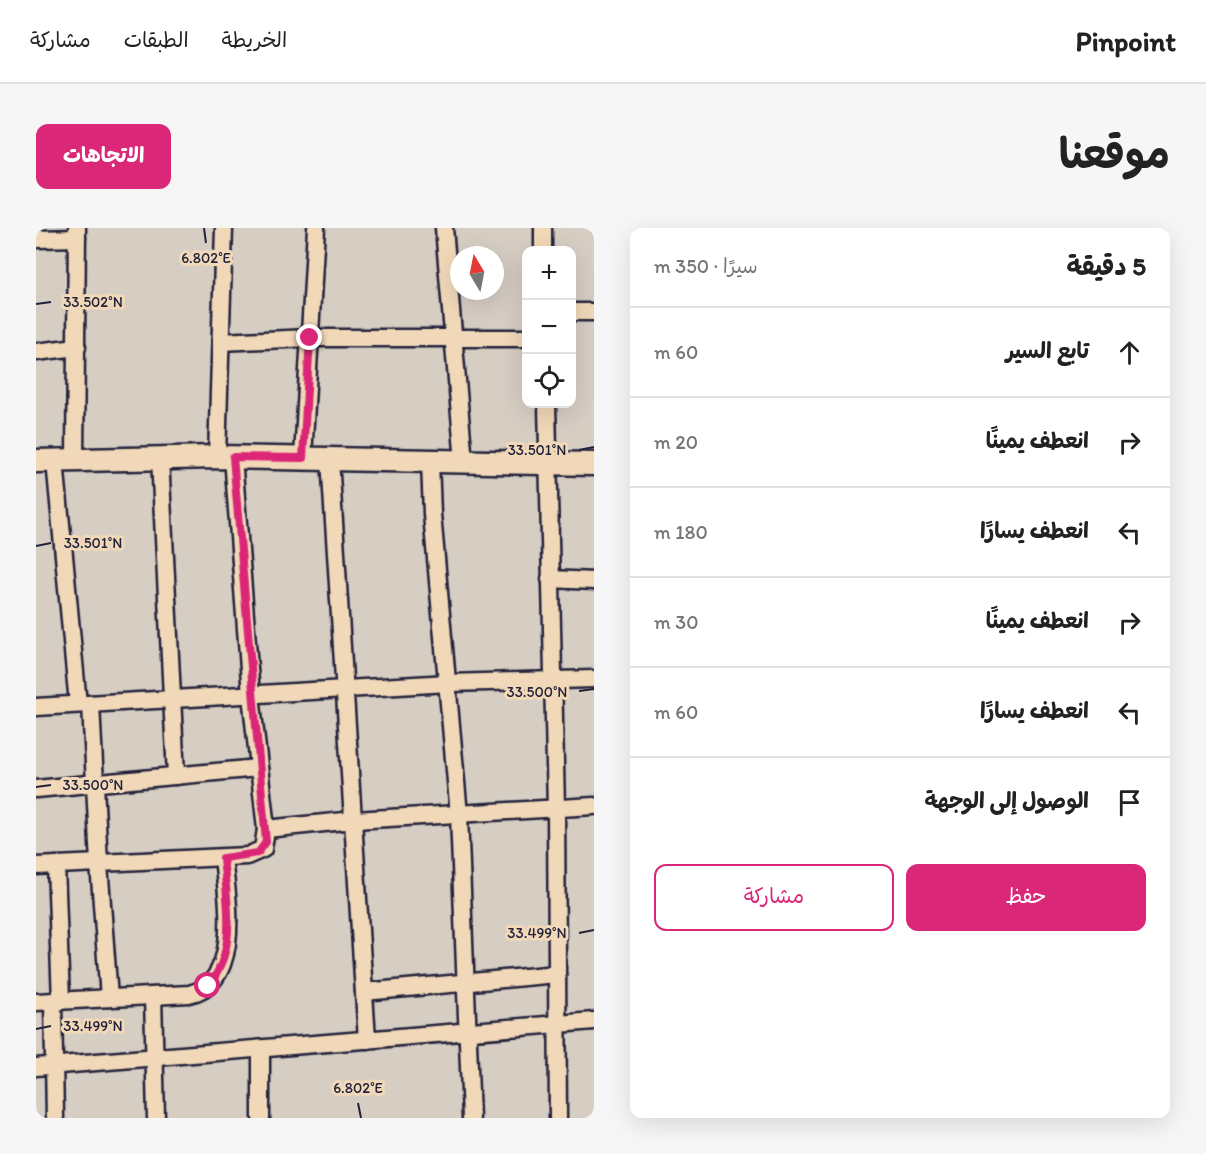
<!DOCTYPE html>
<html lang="ar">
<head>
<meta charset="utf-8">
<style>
  :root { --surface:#fff; --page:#f6f6f6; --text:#222; --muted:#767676; --line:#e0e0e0; --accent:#db2777 }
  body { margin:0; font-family:Itim,"Playpen Sans Arabic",sans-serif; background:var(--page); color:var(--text); direction:rtl }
  .controls { position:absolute; right:18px; top:18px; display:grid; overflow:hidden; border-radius:12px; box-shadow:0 6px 24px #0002 }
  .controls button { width:54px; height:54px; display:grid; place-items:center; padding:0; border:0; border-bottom:2px solid var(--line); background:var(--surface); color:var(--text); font:30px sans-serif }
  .compass { position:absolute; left:414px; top:18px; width:54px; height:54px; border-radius:50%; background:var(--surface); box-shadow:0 6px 24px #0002; rotate:350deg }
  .stop { position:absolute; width:18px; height:18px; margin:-14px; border:4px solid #db2777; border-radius:50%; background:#fff }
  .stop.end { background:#db2777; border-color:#fff; box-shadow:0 2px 6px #0008 }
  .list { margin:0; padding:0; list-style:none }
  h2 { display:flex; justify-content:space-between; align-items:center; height:78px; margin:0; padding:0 24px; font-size:26px }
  h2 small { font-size:20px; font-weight:400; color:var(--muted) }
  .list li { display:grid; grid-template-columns:39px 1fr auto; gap:18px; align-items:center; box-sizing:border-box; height:90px; padding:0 24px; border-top:2px solid var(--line) }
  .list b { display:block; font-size:22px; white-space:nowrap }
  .list em { font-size:20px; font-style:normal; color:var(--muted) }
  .actions { display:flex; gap:12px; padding:18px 24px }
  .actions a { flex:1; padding:14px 0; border:2px solid var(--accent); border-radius:12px; text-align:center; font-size:21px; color:var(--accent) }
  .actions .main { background:var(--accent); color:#fff }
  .icon { flex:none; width:33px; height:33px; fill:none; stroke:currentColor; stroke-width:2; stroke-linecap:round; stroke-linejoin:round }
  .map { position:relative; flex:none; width:558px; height:890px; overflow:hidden; direction:ltr; border-radius:12px }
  header { display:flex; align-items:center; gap:36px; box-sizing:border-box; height:84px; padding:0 30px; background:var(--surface); border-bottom:2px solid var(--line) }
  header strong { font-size:28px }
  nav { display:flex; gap:33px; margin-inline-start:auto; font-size:21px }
  .intro { display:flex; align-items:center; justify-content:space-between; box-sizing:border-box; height:144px; padding:0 36px }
  h1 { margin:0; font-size:42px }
  .button { padding:15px 27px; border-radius:12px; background:var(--accent); color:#fff; font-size:21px; font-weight:700 }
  main { display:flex; gap:36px; padding:0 36px }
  aside { flex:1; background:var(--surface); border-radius:12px; box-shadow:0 6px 24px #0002 }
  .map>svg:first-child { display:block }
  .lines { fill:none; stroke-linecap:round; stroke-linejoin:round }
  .street-casing { stroke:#22223b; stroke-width:21 }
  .secondary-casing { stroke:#22223b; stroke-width:27 }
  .street { stroke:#f1d8b8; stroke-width:16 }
  .secondary { stroke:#f1d8b8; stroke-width:22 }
  .route { stroke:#db2777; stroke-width:8 }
  .ticks { fill:none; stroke:#22223b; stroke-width:2 }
  .ticks-label { font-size:15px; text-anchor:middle; fill:#22223b; stroke:#f1d8b8; stroke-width:6; stroke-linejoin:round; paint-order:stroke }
</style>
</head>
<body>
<header>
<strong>Pinpoint</strong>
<nav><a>الخريطة</a><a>الطبقات</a><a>مشاركة</a></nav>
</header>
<div class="intro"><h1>موقعنا</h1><a class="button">الاتجاهات</a></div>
<main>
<aside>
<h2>5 دقيقة<small>سيرًا · 350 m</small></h2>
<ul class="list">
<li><svg class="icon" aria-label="ahead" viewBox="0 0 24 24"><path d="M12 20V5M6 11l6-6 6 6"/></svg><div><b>تابع السير</b></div><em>60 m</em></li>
<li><svg class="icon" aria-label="right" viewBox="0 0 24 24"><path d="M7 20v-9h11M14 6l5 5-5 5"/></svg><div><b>انعطف يمينًا</b></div><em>20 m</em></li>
<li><svg class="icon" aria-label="left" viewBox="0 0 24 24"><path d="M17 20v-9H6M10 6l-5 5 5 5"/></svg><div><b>انعطف يسارًا</b></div><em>180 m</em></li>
<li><svg class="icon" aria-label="right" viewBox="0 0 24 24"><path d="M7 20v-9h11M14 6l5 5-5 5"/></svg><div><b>انعطف يمينًا</b></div><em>30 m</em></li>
<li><svg class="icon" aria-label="left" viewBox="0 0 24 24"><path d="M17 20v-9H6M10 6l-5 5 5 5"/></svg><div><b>انعطف يسارًا</b></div><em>60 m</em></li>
<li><svg class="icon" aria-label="arrive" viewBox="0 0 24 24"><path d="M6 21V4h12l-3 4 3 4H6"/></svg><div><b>الوصول إلى الوجهة</b></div></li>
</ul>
<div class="actions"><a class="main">حفظ</a><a>مشاركة</a></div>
</aside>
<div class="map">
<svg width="558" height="890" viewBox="0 0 558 890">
  <rect width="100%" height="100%" fill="#d6cdc3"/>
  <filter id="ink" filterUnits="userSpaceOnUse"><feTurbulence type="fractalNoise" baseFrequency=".0167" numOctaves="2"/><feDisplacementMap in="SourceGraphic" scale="12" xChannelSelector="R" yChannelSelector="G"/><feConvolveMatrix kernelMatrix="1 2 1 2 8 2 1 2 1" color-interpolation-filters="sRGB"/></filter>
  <g filter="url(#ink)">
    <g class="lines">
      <g class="street-casing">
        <g id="street">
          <path d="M 408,0 L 428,234"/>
          <path d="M 507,0 L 507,22"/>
          <path d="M 0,11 L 41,10"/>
          <path d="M 536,84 L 558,84"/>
          <path d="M 185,114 L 274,110 L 490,110"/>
          <path d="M 0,124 L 41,119"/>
          <path d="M 511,176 L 520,581 L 522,890"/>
          <path d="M 181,229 L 188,0"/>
          <path d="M 197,229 L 215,467 L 230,601 L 318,592 L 558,578"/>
          <path d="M 124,230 L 140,548"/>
          <path d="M 267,230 L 280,0"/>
          <path d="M 294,231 L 331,812"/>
          <path d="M 39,232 L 41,0"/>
          <path d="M 19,233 L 42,476"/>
          <path d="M 394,233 L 396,286 L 423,587 L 435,890"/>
          <path d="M 514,351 L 558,353"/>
          <path d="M 55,476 L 63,636 L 73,770"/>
          <path d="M 0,479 L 413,455 L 558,451"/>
          <path d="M 0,561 L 222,540"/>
          <path d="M 20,637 L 25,773"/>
          <path d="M 0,638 L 211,628 L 227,621 L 230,601"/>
          <path d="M 328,764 L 521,746"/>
          <path d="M 117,768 L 120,890"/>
          <path d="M 17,773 L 19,890"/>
          <path d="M 0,774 L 153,766 C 207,755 191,668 187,630"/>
          <path d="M 0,839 L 558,793"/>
          <path d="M 225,890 L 225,821"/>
        </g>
      </g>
      <g class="secondary-casing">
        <path id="secondary" d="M 0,233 L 181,229 L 558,236"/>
      </g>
      <use href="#street" class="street"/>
      <use href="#secondary" class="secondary"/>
    </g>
  </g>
  <g class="lines" filter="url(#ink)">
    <path class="route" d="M 172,758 C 202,723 191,672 187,630 L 222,625 L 230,614 L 197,229 L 267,230 L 274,110"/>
  </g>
  <path class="ticks" d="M 168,0 L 170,15M 0,76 L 15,74M 543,222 L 558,219M 0,318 L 15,315M 543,463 L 558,461M 0,559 L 15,557M 543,705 L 558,702M 0,801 L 15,798M 322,875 L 325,890"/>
  <g class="ticks-label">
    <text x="170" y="35">6.802°E</text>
    <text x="57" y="79">33.502°N</text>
    <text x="501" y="227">33.501°N</text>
    <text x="57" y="320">33.501°N</text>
    <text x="501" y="469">33.500°N</text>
    <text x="57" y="562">33.500°N</text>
    <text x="501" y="710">33.499°N</text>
    <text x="57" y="803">33.499°N</text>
    <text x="322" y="865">6.802°E</text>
  </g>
</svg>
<div class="controls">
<button>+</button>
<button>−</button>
<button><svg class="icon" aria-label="locate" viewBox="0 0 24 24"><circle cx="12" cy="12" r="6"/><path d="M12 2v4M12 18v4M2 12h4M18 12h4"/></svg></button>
</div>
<svg class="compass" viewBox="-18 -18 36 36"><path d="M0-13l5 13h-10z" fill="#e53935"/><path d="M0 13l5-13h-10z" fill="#767676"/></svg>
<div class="stop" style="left:172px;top:758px"></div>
<div class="stop end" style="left:274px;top:110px"></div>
</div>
</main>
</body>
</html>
